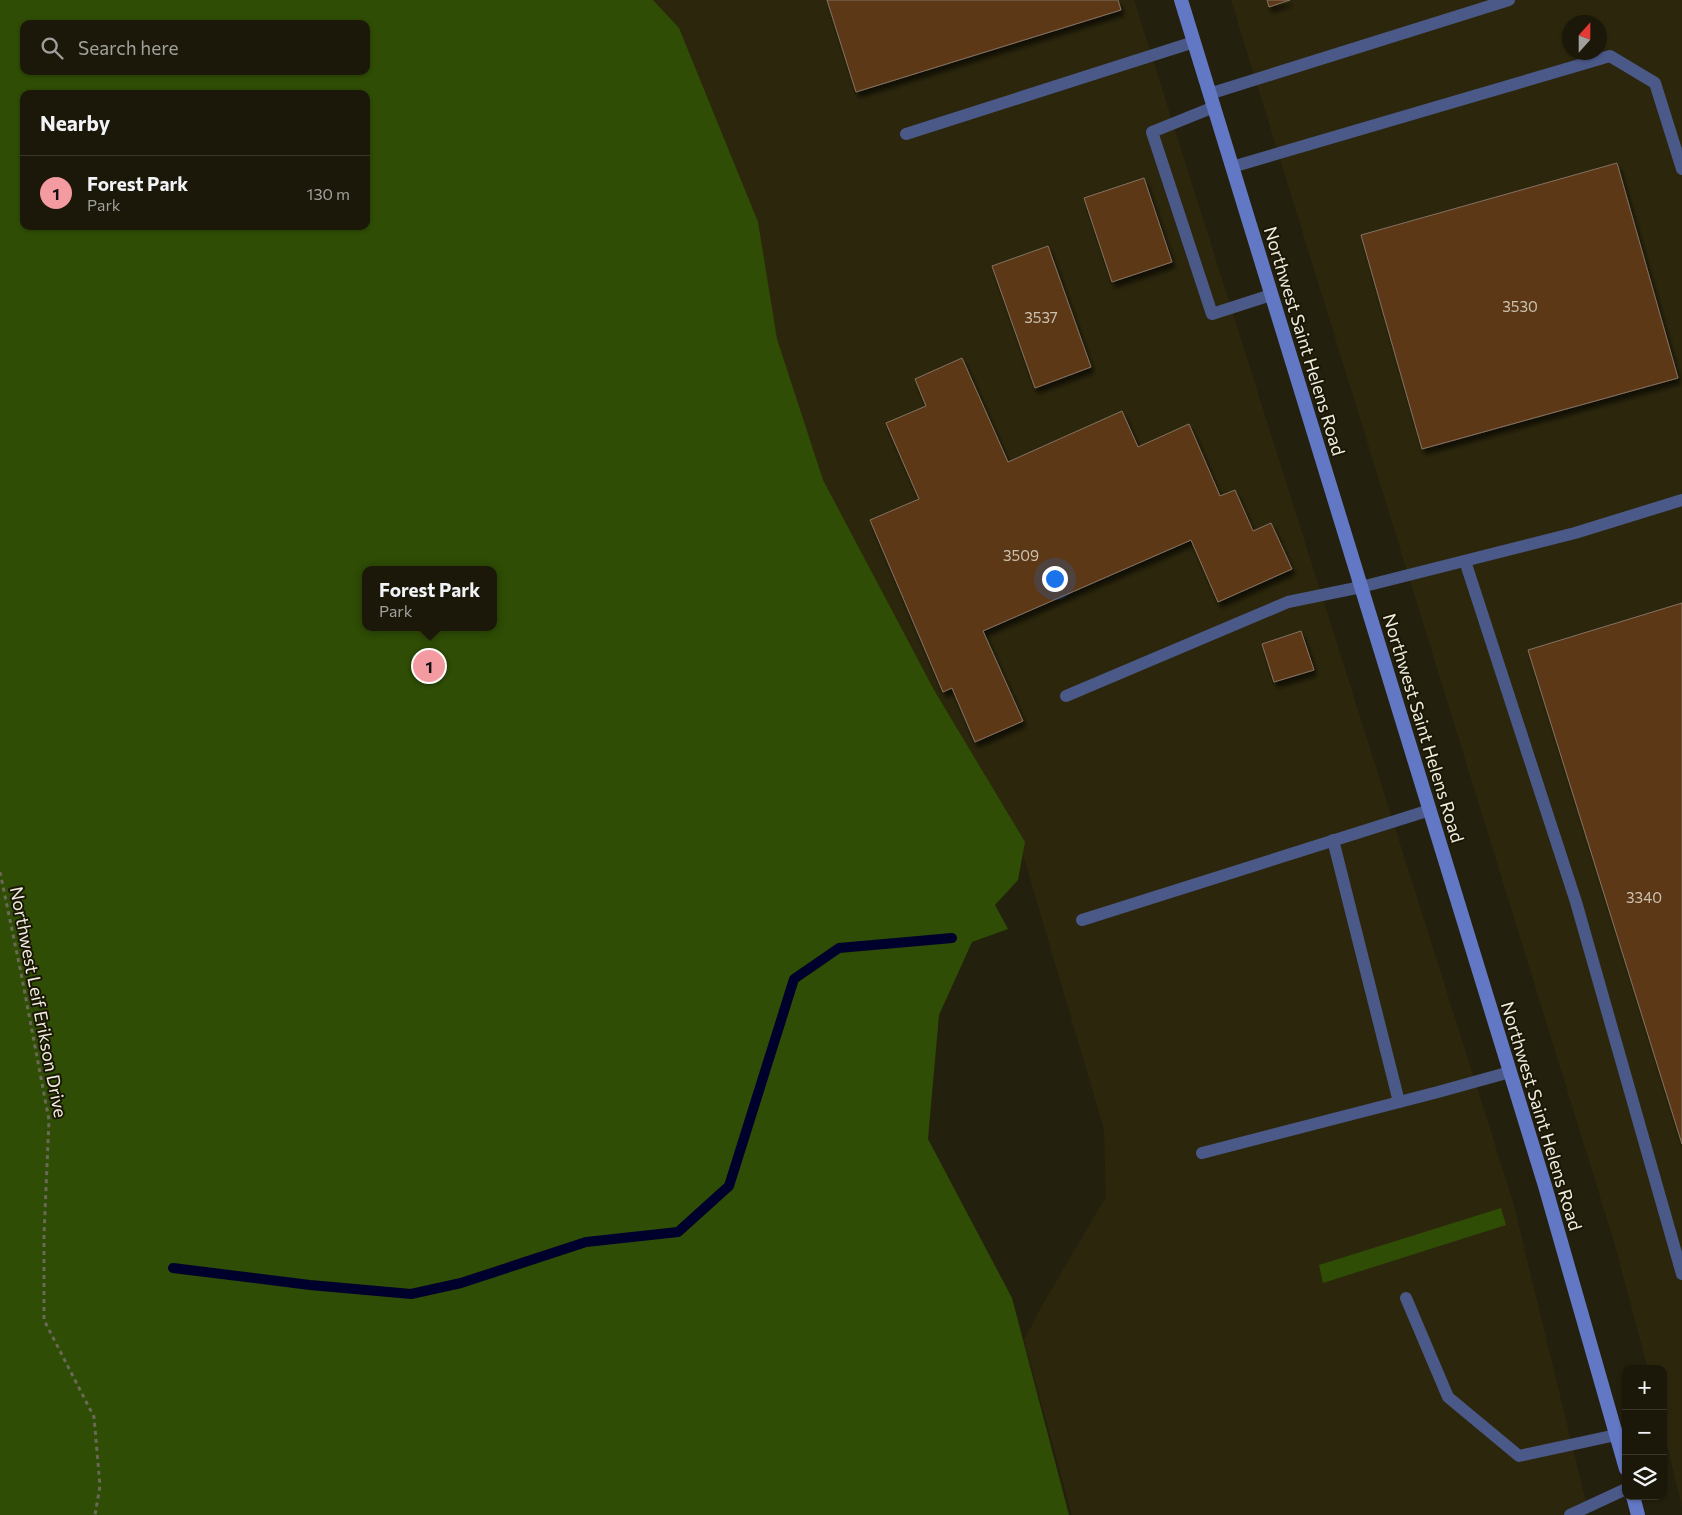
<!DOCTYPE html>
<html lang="en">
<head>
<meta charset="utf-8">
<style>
  :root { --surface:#1b180a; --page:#282518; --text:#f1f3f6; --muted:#a0a09c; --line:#39372b; --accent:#f49aa1 }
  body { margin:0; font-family:Commissioner,sans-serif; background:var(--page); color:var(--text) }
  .controls { position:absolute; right:15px; bottom:15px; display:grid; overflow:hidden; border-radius:10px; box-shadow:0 1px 4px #0004 }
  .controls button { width:45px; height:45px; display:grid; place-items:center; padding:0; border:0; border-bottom:1px solid var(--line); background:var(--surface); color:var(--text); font:25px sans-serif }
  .compass { position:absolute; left:1562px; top:15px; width:45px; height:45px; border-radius:50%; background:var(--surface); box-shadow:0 1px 4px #0004; rotate:21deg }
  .you { position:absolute; left:1054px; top:578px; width:18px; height:18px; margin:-12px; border:4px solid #fff; border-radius:50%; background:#1a73e8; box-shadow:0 0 0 8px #1a73e833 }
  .badge { display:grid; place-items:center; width:32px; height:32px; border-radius:50%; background:var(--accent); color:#111; font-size:16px; font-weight:700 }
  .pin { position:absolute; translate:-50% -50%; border:2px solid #fff; box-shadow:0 1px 5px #0006 }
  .popup { position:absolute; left:362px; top:566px; width:135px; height:65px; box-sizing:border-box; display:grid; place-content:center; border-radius:10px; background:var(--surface); filter:drop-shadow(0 1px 4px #0005); font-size:16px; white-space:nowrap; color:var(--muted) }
  .popup b { font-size:19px; color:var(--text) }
  .popup::after { content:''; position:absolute; left:50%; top:100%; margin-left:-10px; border:10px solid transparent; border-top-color:var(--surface) }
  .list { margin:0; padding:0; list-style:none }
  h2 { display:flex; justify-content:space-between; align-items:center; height:65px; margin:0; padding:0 20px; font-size:21px }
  h2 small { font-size:16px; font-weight:400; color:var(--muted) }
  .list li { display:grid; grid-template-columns:32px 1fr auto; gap:15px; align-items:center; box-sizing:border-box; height:75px; padding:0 20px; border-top:1px solid var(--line) }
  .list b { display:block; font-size:19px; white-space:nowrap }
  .list p { margin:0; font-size:16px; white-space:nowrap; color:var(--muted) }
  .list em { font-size:16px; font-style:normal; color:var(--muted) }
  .icon { flex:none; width:28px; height:28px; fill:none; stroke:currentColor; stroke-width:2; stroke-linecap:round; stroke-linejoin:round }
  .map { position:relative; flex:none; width:1682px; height:1515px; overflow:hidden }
  .search { position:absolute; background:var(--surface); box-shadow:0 1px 4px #0004; left:20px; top:20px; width:350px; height:55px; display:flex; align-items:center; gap:12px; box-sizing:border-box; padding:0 18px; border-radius:10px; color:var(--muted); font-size:19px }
  .panel { position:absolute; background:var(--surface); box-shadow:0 1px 4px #0004; left:20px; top:90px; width:350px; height:140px; border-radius:10px }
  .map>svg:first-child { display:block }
  .built { fill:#2c270c; fill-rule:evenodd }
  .green { fill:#2f4d05; fill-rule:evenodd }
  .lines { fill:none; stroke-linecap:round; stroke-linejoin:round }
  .stream { stroke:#00002c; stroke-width:10 }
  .building { fill:#5b3816; stroke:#857263; filter:url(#shadow) }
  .path { stroke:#6b6858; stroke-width:3; stroke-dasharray:4 4; stroke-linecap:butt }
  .service { stroke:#4b5989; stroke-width:12 }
  .secondary { stroke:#6378c5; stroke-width:14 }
  .labels { text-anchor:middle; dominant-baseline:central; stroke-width:4; stroke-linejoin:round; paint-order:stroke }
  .number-label { font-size:15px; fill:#cac0ae }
  .street-label { font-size:18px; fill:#efede1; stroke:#1b1705 }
</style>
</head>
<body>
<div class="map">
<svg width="1682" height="1515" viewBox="0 0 1682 1515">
  <defs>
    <filter id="shadow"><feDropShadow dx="3" dy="5.5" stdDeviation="2.5" flood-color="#0009"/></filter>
  </defs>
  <rect width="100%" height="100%" fill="#24200e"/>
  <g class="built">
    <path d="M 627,0 L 1134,0 L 1513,1202 L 1589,1515 L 1072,1515 L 1024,1340 L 1044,1302 L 1106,1197 L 1104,1129 L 1022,851 L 804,486 Z"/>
    <path d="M 1231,0 L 1682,0 L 1682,1507 L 1663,1428 L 1663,1369 L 1648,1369 L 1615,1245 ZM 1570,22 L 1600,22 L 1600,52 L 1570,52 Z"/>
  </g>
  <g class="green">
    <path d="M 0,0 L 653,0 L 679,28 L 758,222 L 777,339 L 823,480 L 934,690 L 1025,842 L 1018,880 L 995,905 L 1008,929 L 972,942 L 939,1015 L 928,1139 L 1012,1298 L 1069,1515 L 0,1515 ZM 24,24 L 366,24 L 366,71 L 24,71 ZM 24,94 L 366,94 L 366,226 L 24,226 ZM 365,570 L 493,570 L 493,627 L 365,627 Z"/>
    <path d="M 1501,1208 L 1506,1225 L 1323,1283 L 1319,1265 Z"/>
  </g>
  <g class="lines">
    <path class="stream" d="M 173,1268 L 310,1285 L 411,1294 L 461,1283 L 586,1242 L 678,1232 L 729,1186 L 794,979 L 839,948 L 952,938"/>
  </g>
  <g class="building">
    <path d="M 827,0 L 1118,0 L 1121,10 L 856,92 Z"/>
    <path d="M 1267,0 L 1290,0 L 1269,7 Z"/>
    <path d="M 1617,163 L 1678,378 L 1422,449 L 1361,235 Z"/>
    <path d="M 1144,178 L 1172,262 L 1112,282 L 1084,198 Z"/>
    <path d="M 1048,246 L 1091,367 L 1035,388 L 992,266 Z"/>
    <path d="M 962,358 L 1008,462 L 1122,411 L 1138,447 L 1189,424 L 1220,496 L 1235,490 L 1253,531 L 1271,523 L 1292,569 L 1218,602 L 1191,540 L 983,631 L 1023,721 L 975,742 L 952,688 L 943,692 L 870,520 L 919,499 L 886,423 L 926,406 L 915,379 Z"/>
    <path d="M 1682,603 L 1682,1144 L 1528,650 Z"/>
    <path d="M 1301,631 L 1314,670 L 1274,682 L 1262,644 Z"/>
  </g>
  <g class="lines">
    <path class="path" d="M 0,872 L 21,973 L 49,1120 L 44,1235 L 44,1320 L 94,1417 L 100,1486 L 95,1515"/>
    <g class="service">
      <path d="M 1209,94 L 1509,0"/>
      <path d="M 1214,107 L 1152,132 L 1212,314 L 1271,295"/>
      <path d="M 906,134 L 1194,42"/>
      <path d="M 1232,167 L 1610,56 L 1655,83 L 1682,169"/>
      <path d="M 1465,561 L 1576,902 L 1682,1274"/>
      <path d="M 1066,696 L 1288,602 L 1361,587 L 1575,533 L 1682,500"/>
      <path d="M 1333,840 L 1399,1102"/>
      <path d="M 1082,920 L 1430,810"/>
      <path d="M 1202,1153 L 1438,1092 L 1510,1072"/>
      <path d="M 1406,1298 L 1448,1397 L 1519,1456 L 1616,1435"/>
      <path d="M 1570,1515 L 1626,1489"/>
    </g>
    <g class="secondary">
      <path d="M 1181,0 L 1545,1186 L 1626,1469"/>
      <path d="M 1633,1496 L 1638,1515"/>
    </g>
  </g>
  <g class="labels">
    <g class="number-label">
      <text x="1520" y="306">3530</text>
      <text x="1041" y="317">3537</text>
      <text x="1021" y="555">3509</text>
      <text x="1644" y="897">3340</text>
    </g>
    <g class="street-label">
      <text transform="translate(1305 341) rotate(73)">Northwest Saint Helens Road</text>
      <text transform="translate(1424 728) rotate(73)">Northwest Saint Helens Road</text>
      <text transform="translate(39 1002) rotate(79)">Northwest Leif Erikson Drive</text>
      <text transform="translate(1542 1116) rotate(73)">Northwest Saint Helens Road</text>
    </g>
  </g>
</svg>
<div class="controls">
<button>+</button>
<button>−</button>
<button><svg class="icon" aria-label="layers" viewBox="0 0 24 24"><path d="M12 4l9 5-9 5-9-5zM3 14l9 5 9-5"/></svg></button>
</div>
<svg class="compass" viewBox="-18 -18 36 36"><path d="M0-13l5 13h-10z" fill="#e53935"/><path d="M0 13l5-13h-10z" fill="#a0a09c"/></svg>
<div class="you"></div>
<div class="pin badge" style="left:429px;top:666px">1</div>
<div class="popup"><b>Forest Park</b>Park</div>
<div class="search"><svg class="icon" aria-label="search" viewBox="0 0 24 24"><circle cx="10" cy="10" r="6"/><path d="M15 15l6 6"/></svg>Search here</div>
<section class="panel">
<h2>Nearby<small></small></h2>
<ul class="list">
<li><span class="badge">1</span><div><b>Forest Park</b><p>Park</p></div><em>130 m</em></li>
</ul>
</section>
</div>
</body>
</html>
